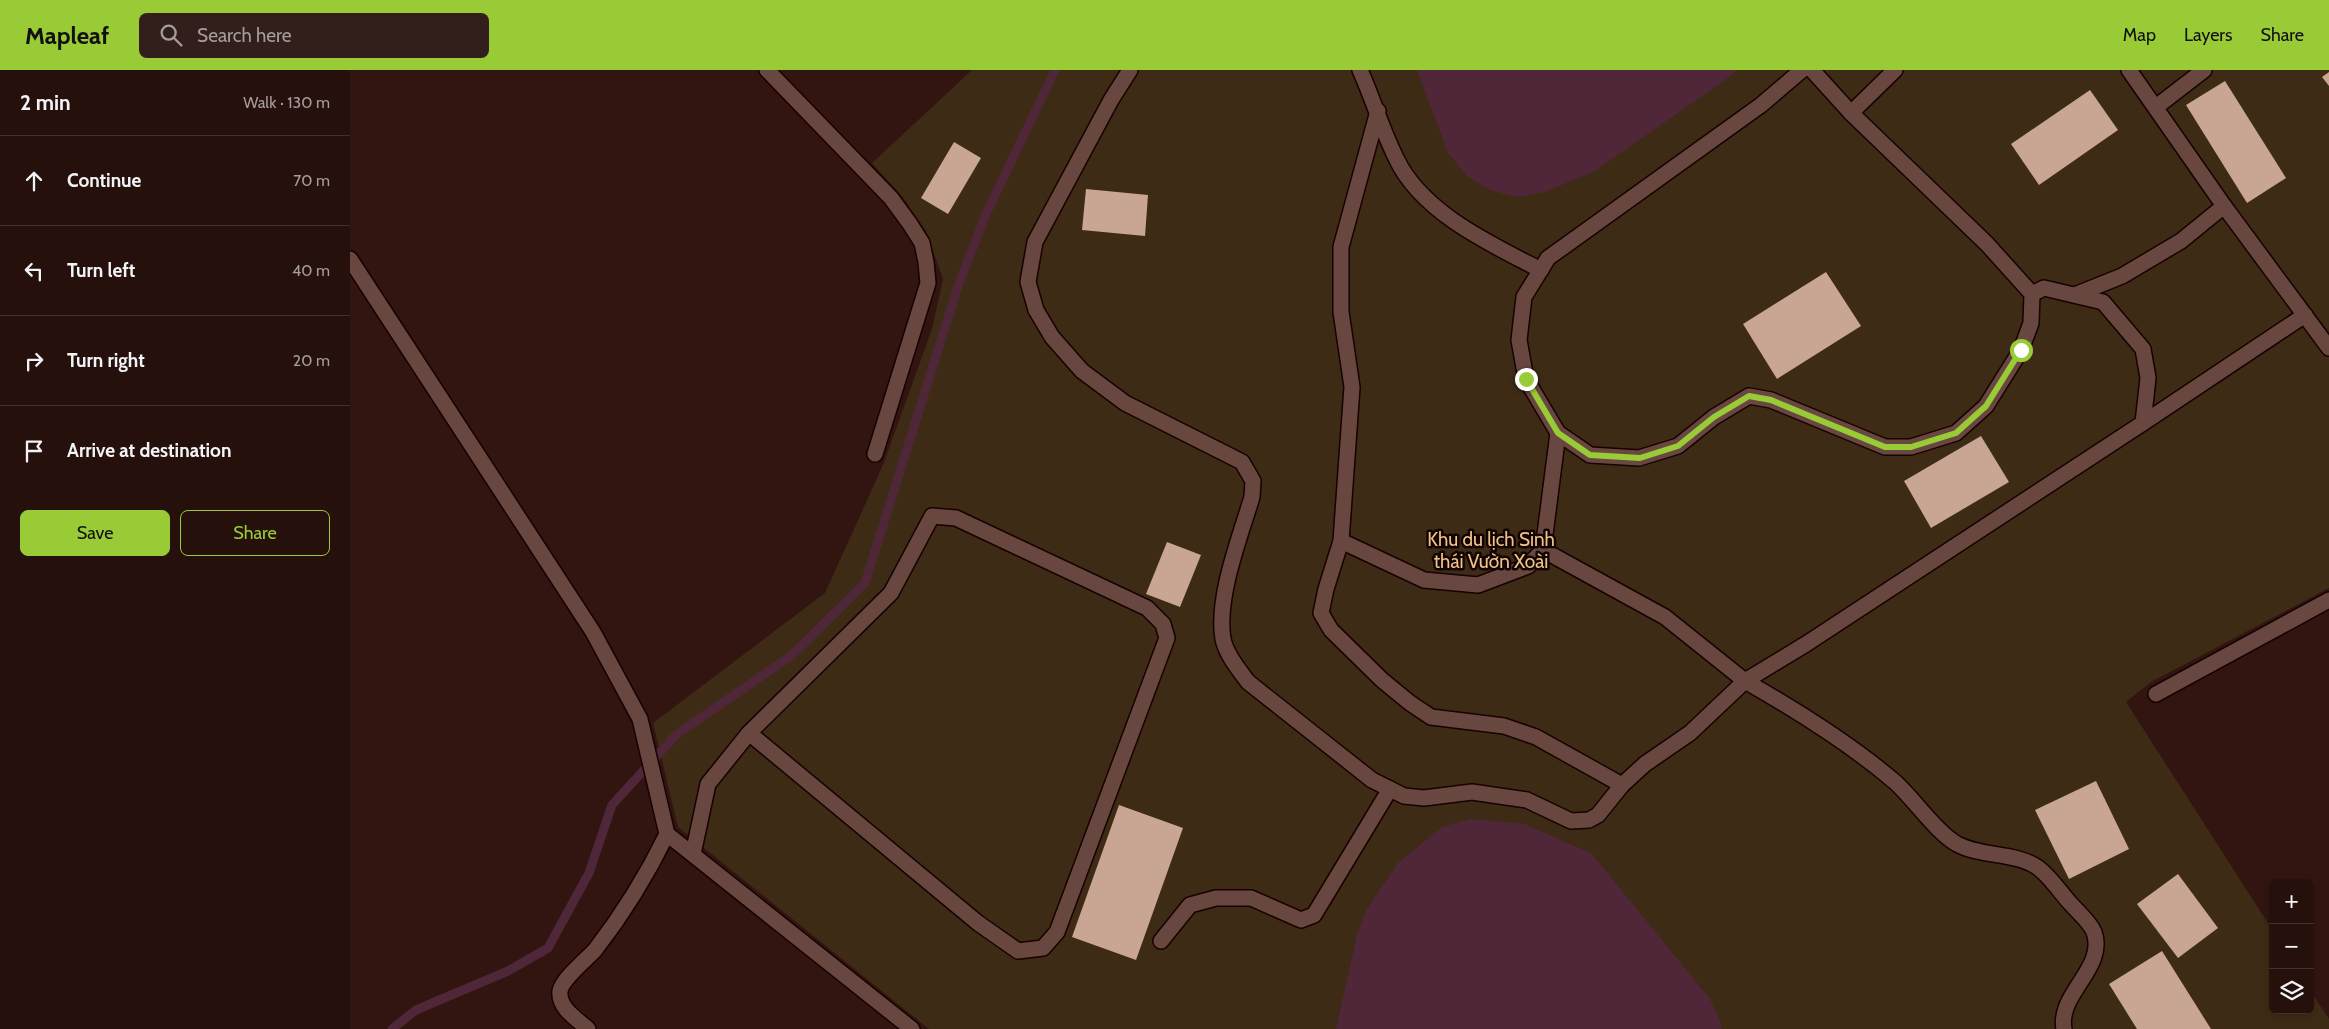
<!DOCTYPE html>
<html lang="en">
<head>
<meta charset="utf-8">
<style>
  :root { --surface:#26100c; --page:#321e1a; --text:#f1f3f6; --muted:#a49d9d; --line:#42302d; --accent:#99cb36 }
  body { margin:0; font-family:Cabin,sans-serif; background:var(--page); color:var(--text) }
  .controls { position:absolute; right:15px; bottom:15px; display:grid; overflow:hidden; border-radius:8px; box-shadow:0 2px 8px #0003 }
  .controls button { width:45px; height:45px; display:grid; place-items:center; padding:0; border:0; border-bottom:1px solid var(--line); background:var(--surface); color:var(--text); font:25px sans-serif }
  .stop { position:absolute; width:15px; height:15px; margin:-11px; border:4px solid #99cb36; border-radius:50%; background:#fff }
  .stop.end { background:#99cb36; border-color:#fff; box-shadow:0 1px 5px #0008 }
  .list { margin:0; padding:0; list-style:none }
  h2 { display:flex; justify-content:space-between; align-items:center; height:65px; margin:0; padding:0 20px; font-size:21px }
  h2 small { font-size:16px; font-weight:400; color:var(--muted) }
  .list li { display:grid; grid-template-columns:32px 1fr auto; gap:15px; align-items:center; box-sizing:border-box; height:90px; padding:0 20px; border-top:1px solid var(--line) }
  .list b { display:block; font-size:19px; white-space:nowrap }
  .list em { font-size:16px; font-style:normal; color:var(--muted) }
  .actions { display:flex; gap:10px; padding:15px 20px }
  .actions a { flex:1; padding:11px 0; border:1px solid var(--accent); border-radius:8px; text-align:center; font-size:18px; color:var(--accent) }
  .actions .main { background:var(--accent); color:#111 }
  .icon { flex:none; width:28px; height:28px; fill:none; stroke:currentColor; stroke-width:2; stroke-linecap:round; stroke-linejoin:round }
  .map { position:relative; flex:none; width:1979px; height:959px; overflow:hidden }
  header { display:flex; align-items:center; gap:30px; box-sizing:border-box; height:70px; padding:0 25px; background:var(--accent); color:#111 }
  header strong { font-size:24px }
  nav { display:flex; gap:28px; margin-inline-start:auto; font-size:18px }
  .search { width:350px; height:45px; background:var(--page); display:flex; align-items:center; gap:12px; box-sizing:border-box; padding:0 18px; border-radius:8px; color:var(--muted); font-size:19px }
  main { display:flex }
  aside { flex:1; background:var(--surface) }
  .map>svg:first-child { display:block }
  .green { fill:#3e2b15 }
  .water { fill:#4f2738 }
  .lines { fill:none; stroke-linecap:round; stroke-linejoin:round }
  .stream { stroke:#4f2738; stroke-width:9 }
  .building { fill:#c8a693 }
  .lane-casing { stroke:#180100; stroke-width:18 }
  .street-casing { stroke:#180100; stroke-width:18 }
  .lane { stroke:#684740; stroke-width:15 }
  .street { stroke:#684740; stroke-width:15 }
  .route { stroke:#99cb36; stroke-width:6 }
  .labels { text-anchor:middle; dominant-baseline:central; stroke-width:5; stroke-linejoin:round; paint-order:stroke }
  .park-label { font-size:19px; fill:#f3c086; stroke:#110504 }
</style>
</head>
<body>
<header>
<strong>Mapleaf</strong>
<div class="search"><svg class="icon" aria-label="search" viewBox="0 0 24 24"><circle cx="10" cy="10" r="6"/><path d="M15 15l6 6"/></svg>Search here</div>
<nav><a>Map</a><a>Layers</a><a>Share</a></nav>
</header>
<main>
<aside>
<h2>2 min<small>Walk · 130 m</small></h2>
<ul class="list">
<li><svg class="icon" aria-label="ahead" viewBox="0 0 24 24"><path d="M12 20V5M6 11l6-6 6 6"/></svg><div><b>Continue</b></div><em>70 m</em></li>
<li><svg class="icon" aria-label="left" viewBox="0 0 24 24"><path d="M17 20v-9H6M10 6l-5 5 5 5"/></svg><div><b>Turn left</b></div><em>40 m</em></li>
<li><svg class="icon" aria-label="right" viewBox="0 0 24 24"><path d="M7 20v-9h11M14 6l5 5-5 5"/></svg><div><b>Turn right</b></div><em>20 m</em></li>
<li><svg class="icon" aria-label="arrive" viewBox="0 0 24 24"><path d="M6 21V4h12l-3 4 3 4H6"/></svg><div><b>Arrive at destination</b></div></li>
</ul>
<div class="actions"><a class="main">Save</a><a>Share</a></div>
</aside>
<div class="map">
<svg width="1979" height="959" viewBox="0 0 1979 959">
  <rect width="100%" height="100%" fill="#321510"/>
  <path class="green" d="M 622,0 L 1979,0 L 1979,518 L 1801,612 L 1776,632 L 1923,861 L 1923,940 L 1960,940 L 1960,920 L 1979,949 L 1979,959 L 579,959 L 328,757 L 303,653 L 475,523 L 533,395 L 582,259 L 593,209 L 576,161 L 552,126 L 522,93 Z"/>
  <g class="water">
    <path d="M 1067,0 L 1387,0 L 1374,11 L 1243,102 L 1195,122 L 1167,127 L 1140,120 L 1117,106 L 1098,83 Z"/>
    <path d="M 1120,749 L 1175,754 L 1242,784 L 1360,929 L 1371,954 L 1371,959 L 986,959 L 1007,865 L 1017,839 L 1048,793 L 1092,757 Z"/>
  </g>
  <g class="lines">
    <path class="stream" d="M 42,959 L 66,940 L 158,901 L 198,878 L 239,803 L 262,735 L 327,664 L 441,586 L 515,513 L 608,216 L 636,144 L 705,0"/>
  </g>
  <g class="building">
    <path d="M 1979,2 L 1979,16 L 1972,7 Z"/>
    <path d="M 1875,11 L 1936,108 L 1897,133 L 1836,35 Z"/>
    <path d="M 1740,20 L 1768,60 L 1689,115 L 1661,74 Z"/>
    <path d="M 604,72 L 631,88 L 598,144 L 571,128 Z"/>
    <path d="M 736,119 L 798,125 L 795,166 L 732,160 Z"/>
    <path d="M 1476,202 L 1511,256 L 1427,309 L 1393,254 Z"/>
    <path d="M 1631,366 L 1659,412 L 1581,458 L 1554,411 Z"/>
    <path d="M 817,472 L 851,485 L 830,537 L 796,524 Z"/>
    <path d="M 1746,711 L 1779,779 L 1719,809 L 1685,740 Z"/>
    <path d="M 769,735 L 833,758 L 786,890 L 722,867 Z"/>
    <path d="M 1828,804 L 1868,858 L 1828,888 L 1787,834 Z"/>
    <path d="M 1812,881 L 1861,959 L 1787,959 L 1759,914 Z"/>
  </g>
  <g class="lines">
    <g class="lane-casing">
      <g id="lane">
        <path d="M 780,0 L 761,30 L 685,172 L 678,212 L 686,240 L 702,267 L 732,301 L 775,333 L 892,392 L 903,411 L 902,427 C 890,467 866,528 873,569 C 876,584 889,600 898,612 L 1022,710 L 1054,726 L 1074,728 L 1122,722 L 1177,730 L 1221,751 L 1239,750 L 1248,745 L 1272,715 L 1295,694 L 1340,663 L 1395,611 C 1444,639 1503,676 1545,712 C 1564,729 1586,762 1607,774 C 1631,787 1664,782 1687,797 C 1699,805 1710,822 1720,833 C 1727,841 1740,852 1744,862 C 1757,898 1707,924 1714,959"/>
        <path d="M 1010,0 C 1023,29 1032,60 1046,88 C 1071,142 1140,174 1191,200"/>
        <path d="M 1452,0 L 1411,35 L 1198,188 L 1174,227 L 1169,270 L 1176,309 L 1208,363 L 1240,385 L 1289,388 L 1328,376 L 1364,347 L 1399,326 L 1421,330 L 1535,377 L 1561,377 L 1606,363 L 1636,336 L 1671,280 L 1681,253 L 1682,224 L 1637,174 L 1501,43 L 1462,0"/>
        <path d="M 1779,0 L 1874,136 L 1979,278"/>
        <path d="M 1806,37 L 1854,0"/>
        <path d="M 1028,41 L 991,177 L 991,242 L 1002,317 L 991,471 L 976,519 L 971,543 L 981,560 L 1032,610 L 1060,633 L 1081,647 L 1154,656 L 1186,667 L 1272,715"/>
        <path d="M 1501,43 L 1545,0"/>
        <path d="M 1727,224 L 1772,206 L 1831,171 L 1874,136"/>
        <path d="M 1793,353 L 1955,245"/>
        <path d="M 1208,363 L 1193,480 L 1315,547 L 1395,611 L 1456,574 L 1793,353 L 1798,308 L 1793,279 L 1753,232 L 1694,218 L 1682,224"/>
        <path d="M 991,471 L 1074,510 L 1128,515 L 1178,496 L 1193,480"/>
        <path d="M 343,784 L 358,714 L 399,663 L 541,523 L 582,446 L 606,448 L 797,538 L 813,554 L 817,568 L 707,862 L 693,878 L 668,881 L 628,853 L 399,663"/>
        <path d="M 811,871 L 840,835 L 866,828 L 901,828 L 951,850 L 964,845 L 1040,719"/>
        <path d="M 238,959 C 227,949 208,938 210,921 C 212,909 236,890 245,880 C 273,844 297,805 317,764"/>
      </g>
    </g>
    <g class="street-casing">
      <g id="street">
        <path d="M 417,0 L 541,128 L 560,154 L 572,173 L 576,192 L 578,213 L 525,384"/>
        <path d="M 0,189 L 243,562 L 290,649 L 317,764 L 562,959"/>
        <path d="M 1806,624 L 1979,530"/>
      </g>
    </g>
    <use href="#lane" class="lane"/>
    <use href="#street" class="street"/>
  </g>
  <g class="lines">
    <path class="route" d="M 1176,309 L 1208,363 L 1240,385 L 1290,388 L 1328,376 L 1364,347 L 1399,326 L 1421,330 L 1535,377 L 1561,377 L 1606,363 L 1636,336 L 1671,280"/>
  </g>
  <g class="labels">
    <g class="park-label">
      <text x="1141" y="469">Khu du lịch Sinh<tspan x="1141" dy="22">thái Vườn Xoài</tspan></text>
    </g>
  </g>
</svg>
<div class="controls">
<button>+</button>
<button>−</button>
<button><svg class="icon" aria-label="layers" viewBox="0 0 24 24"><path d="M12 4l9 5-9 5-9-5zM3 14l9 5 9-5"/></svg></button>
</div>
<div class="stop" style="left:1671px;top:280px"></div>
<div class="stop end" style="left:1176px;top:309px"></div>
</div>
</main>
</body>
</html>
